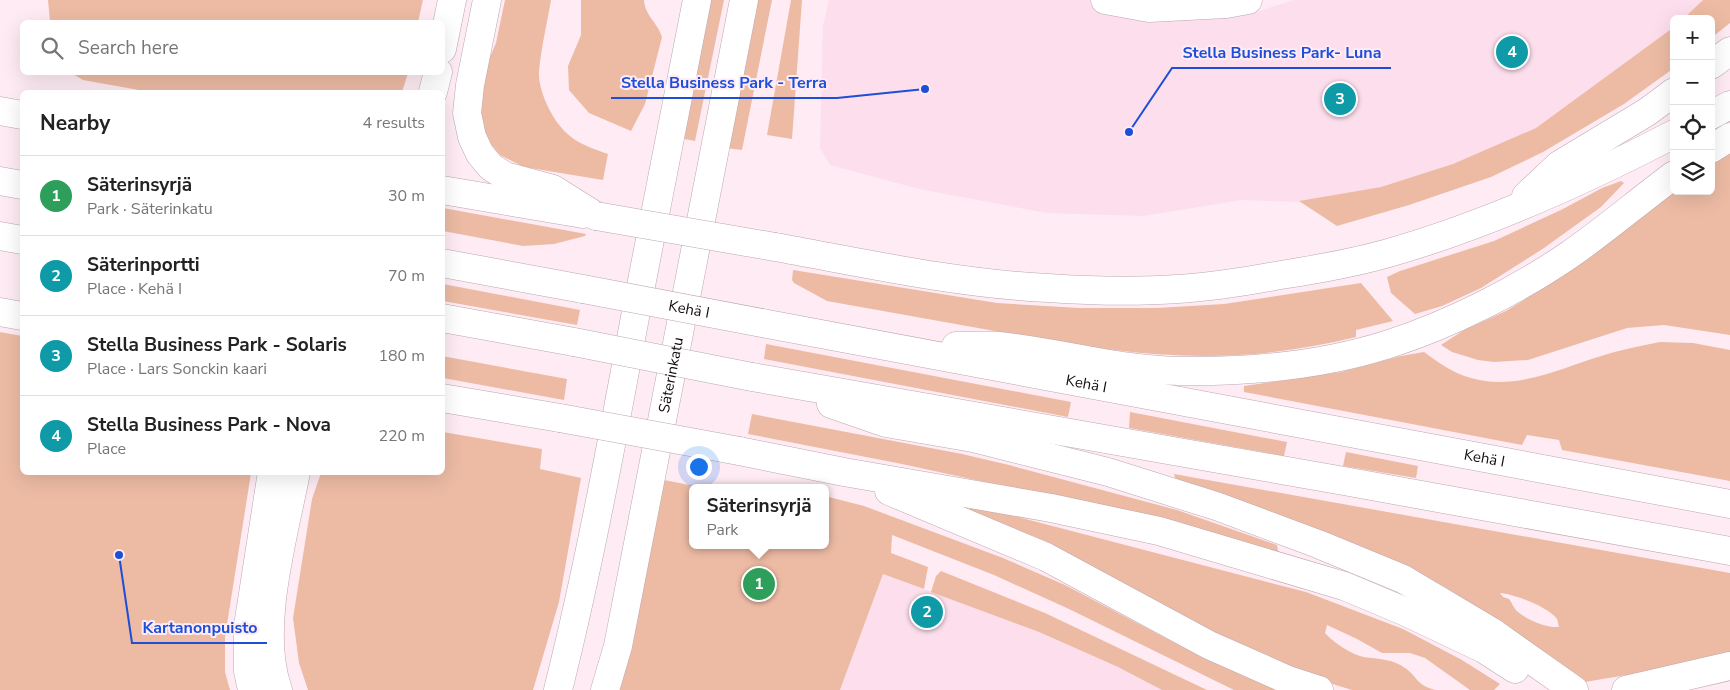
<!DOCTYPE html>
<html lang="en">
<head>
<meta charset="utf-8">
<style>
  :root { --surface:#fff; --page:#f6f6f6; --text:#222; --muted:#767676; --line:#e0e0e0; --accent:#388085 }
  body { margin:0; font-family:"Nunito Sans",sans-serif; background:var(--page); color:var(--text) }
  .controls { position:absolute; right:15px; top:15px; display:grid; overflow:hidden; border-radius:8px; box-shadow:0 5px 20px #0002 }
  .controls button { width:45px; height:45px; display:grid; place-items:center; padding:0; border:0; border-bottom:1px solid var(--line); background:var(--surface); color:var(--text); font:25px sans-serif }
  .you { position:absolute; left:698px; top:466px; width:18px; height:18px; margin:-12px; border:4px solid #fff; border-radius:50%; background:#1a73e8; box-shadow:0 0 0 8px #1a73e833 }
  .badge { display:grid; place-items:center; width:32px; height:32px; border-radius:50%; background:var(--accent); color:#fff; font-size:16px; font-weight:700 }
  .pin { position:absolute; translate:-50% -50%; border:2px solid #fff; box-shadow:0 1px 5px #0006 }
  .popup { position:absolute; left:689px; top:484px; width:140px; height:65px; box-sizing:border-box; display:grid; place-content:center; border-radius:8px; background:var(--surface); filter:drop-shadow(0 1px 4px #0005); font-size:16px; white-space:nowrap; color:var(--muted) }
  .popup b { font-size:19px; color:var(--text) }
  .popup::after { content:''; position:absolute; left:50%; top:100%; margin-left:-10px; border:10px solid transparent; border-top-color:var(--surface) }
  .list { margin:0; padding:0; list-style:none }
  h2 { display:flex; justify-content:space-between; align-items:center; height:65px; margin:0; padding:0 20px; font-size:21px }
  h2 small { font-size:16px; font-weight:400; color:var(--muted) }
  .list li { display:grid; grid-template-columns:32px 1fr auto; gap:15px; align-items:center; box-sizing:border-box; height:80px; padding:0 20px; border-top:1px solid var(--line) }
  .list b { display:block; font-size:19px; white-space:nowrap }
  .list p { margin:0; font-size:16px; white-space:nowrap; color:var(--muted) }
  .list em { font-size:16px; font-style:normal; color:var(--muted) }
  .icon { flex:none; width:28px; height:28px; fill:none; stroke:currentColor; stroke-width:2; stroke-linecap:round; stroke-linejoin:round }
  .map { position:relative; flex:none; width:1730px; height:690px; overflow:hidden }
  .search { position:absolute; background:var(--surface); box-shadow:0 5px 20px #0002; left:20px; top:20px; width:425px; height:55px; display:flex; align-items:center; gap:12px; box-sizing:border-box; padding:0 18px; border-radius:8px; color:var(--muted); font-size:19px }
  .panel { position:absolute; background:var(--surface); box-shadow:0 5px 20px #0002; left:20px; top:90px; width:425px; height:385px; border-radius:8px }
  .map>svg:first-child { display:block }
  .built { fill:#fddeed }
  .green { fill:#edbba4; fill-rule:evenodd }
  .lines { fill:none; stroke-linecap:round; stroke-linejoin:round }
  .minor-casing { stroke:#bca7b1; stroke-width:29 }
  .major-casing { stroke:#bca7b1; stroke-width:29 }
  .highway-casing { stroke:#bca7b1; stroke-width:29 }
  .minor { stroke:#fff; stroke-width:28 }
  .major { stroke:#fff; stroke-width:28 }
  .highway { stroke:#fff; stroke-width:28 }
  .highway-bridge-casing { stroke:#bca7b1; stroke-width:29; stroke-linecap:butt }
  .highway-bridge { stroke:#fff; stroke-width:28 }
  .labels { text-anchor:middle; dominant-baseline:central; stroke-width:4; stroke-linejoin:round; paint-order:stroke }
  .street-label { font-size:15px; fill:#130c0f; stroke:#feebf4 }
  .leader { fill:none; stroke:#1d4ed8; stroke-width:2 }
  .callout-dot { fill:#1d4ed8; stroke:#feebf4; stroke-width:2 }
  .callout-label { font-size:16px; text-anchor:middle; font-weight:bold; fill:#1d4ed8; stroke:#feebf4; stroke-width:4; stroke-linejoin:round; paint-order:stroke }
</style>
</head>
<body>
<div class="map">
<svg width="1730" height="690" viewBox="0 0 1730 690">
  <rect width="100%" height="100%" fill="#feebf4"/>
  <g class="built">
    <path d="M 829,0 L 1112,0 L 1193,18 L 1253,13 L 1294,0 L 1703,0 L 1683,19 L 1674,19 L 1674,27 L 1670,31 L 1536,128 L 1453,165 L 1381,187 L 1296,202 L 1242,200 L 1143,216 L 1047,213 L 919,189 L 830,165 L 820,148 L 823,26 Z"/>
    <path d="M 883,574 L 1039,632 L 1118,667 L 1162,690 L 840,690 Z"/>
  </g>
  <g class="green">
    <path d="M 48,0 L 423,0 L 418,22 L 50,22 Z"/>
    <path d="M 505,0 L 551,0 C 547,24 541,48 539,72 C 538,92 554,124 570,136 C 581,145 594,149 608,154 L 603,180 L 524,167 L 500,155 L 485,137 L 475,92 L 496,43 Z"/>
    <path d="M 581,0 L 644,0 C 645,16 658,23 662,37 L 645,104 L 631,131 L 589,113 L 569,90 L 568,66 L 581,35 Z"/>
    <path d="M 708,0 L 724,0 L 695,141 L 679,138 Z"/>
    <path d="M 756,0 L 772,0 L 742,150 L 725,148 Z"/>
    <path d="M 791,0 L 802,0 L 792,139 L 767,135 Z"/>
    <path d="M 1703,0 L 1730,0 L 1730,23 L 1711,38 L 1711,19 L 1683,19 Z"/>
    <path d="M 1674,27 L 1674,68 L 1624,104 L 1543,152 L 1491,177 L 1409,205 L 1337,226 L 1299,201 L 1381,187 L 1453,164 L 1536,128 Z"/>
    <path d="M 71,73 L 408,73 L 402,92 L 150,92 L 83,80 Z"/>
    <path d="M 1730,150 L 1730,335 L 1664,325 L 1627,328 L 1528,360 L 1494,362 L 1478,360 L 1452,352 L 1441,345 L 1464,330 L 1506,311 L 1553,282 L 1674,191 L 1711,191 L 1711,163 Z"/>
    <path d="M 1621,181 L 1624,183 L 1601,207 L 1544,248 L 1481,288 L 1442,306 L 1415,314 L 1391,293 L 1387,277 L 1400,271 L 1494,241 L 1563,209 L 1602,188 Z"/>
    <path d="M 443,208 L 586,234 L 585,236 L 554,244 L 523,246 L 443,231 Z"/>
    <path d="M 793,270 L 997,303 L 1079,308 L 1157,308 L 1224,304 L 1361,283 L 1393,321 L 1356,330 L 1356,337 C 1307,349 1257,356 1206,356 C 1137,356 1073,345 1006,333 C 946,322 887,312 827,301 L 794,283 L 792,280 Z"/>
    <path d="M 443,284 L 580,310 L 577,325 L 443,301 Z"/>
    <path d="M 0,332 L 22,336 L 22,472 L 251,473 L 225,637 L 225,672 L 230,690 L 0,690 Z"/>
    <path d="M 1660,342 L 1693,343 L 1730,350 L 1730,481 L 1562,450 L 1559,440 L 1527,435 L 1522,445 L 1244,392 L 1244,386 L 1341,372 L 1401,356 L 1424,352 C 1439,363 1453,373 1471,378 C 1515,391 1559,369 1601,356 C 1620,350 1640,346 1660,342 Z"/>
    <path d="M 766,344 L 1071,402 L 1068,417 L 764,359 Z"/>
    <path d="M 442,356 L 567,379 L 564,400 L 443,378 Z"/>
    <path d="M 1130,412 L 1287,442 L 1284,456 L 1129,428 Z"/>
    <path d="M 752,414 L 962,454 L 1009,465 L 1177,510 L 1277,545 L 1279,556 L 1053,497 L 902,464 L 748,434 Z"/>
    <path d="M 443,432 L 542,449 L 540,469 L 581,478 L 559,602 L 533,690 L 308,690 L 299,663 L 293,618 L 312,499 L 321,473 L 442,472 Z"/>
    <path d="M 1346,452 L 1418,466 L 1416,478 L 1343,466 Z"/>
    <path d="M 1174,474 L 1730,573 L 1730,653 L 1662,669 L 1585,682 L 1511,629 L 1445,587 L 1378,555 L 1176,481 ZM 1500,593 C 1514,594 1549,607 1557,619 C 1558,621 1558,624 1559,627 C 1546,628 1528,620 1518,612 C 1514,609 1512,603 1509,599 L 1503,597 Z"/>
    <path d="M 659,479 L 705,488 L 693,488 L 693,545 L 825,545 L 825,496 L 864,506 L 1003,558 L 1065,585 L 1196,654 L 1278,690 L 1234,690 L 1069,609 L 994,575 L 892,535 L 891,553 L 928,567 L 924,589 L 883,574 L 840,690 L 614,690 Z"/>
    <path d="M 970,508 L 987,509 L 1306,592 L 1403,629 L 1462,660 L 1500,684 L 1494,690 L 1470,690 L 1425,658 L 1410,653 L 1382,653 L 1357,639 L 1327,625 L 1325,633 C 1333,642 1352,655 1364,657 C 1378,659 1393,659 1405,668 C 1419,678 1415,684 1435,690 L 1352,690 L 1313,678 L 1276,664 L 968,514 Z"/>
    <path d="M 941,571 L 1045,613 L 1207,690 L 1162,690 L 1118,667 L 1039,632 L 931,592 L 936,576 Z"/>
  </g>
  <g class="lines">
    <g class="minor-casing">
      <path id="minor" d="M 1105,0 L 1149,8 L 1226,4 L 1248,0"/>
    </g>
    <g class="major-casing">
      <g id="major">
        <path d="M 558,690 C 590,562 614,431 638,301 C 657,200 677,100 697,0"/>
        <path id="s1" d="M 605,690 L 618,646 L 744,0"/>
      </g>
    </g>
    <g class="highway-casing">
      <g id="highway">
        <path d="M 487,0 L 470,85 L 467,113 L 472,137 L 480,154 L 491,167 L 505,176 L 553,189 L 596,216"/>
        <path d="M 442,49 L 452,0"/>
        <path d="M 1711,65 L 1730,51"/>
        <path d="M 433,92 L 438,72"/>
        <path d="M 0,111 L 22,115"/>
        <path d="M 1711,115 L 1730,105"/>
        <path d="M 1711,149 L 1730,137"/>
        <path d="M 0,181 L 22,185"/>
        <path d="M 442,190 L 583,214"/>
        <path d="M 1526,196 L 1559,165 L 1647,112 L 1674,92"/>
        <path d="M 0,236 L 22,240"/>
        <path d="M 775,247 C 864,263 958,284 1048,288 C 1091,291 1135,292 1178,289 C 1211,287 1243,282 1275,276 C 1312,270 1349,264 1385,254 C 1485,226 1582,182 1674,134"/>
        <path d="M 442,263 L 583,289"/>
        <path d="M 0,312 L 22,316"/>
        <path d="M 442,318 L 574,342"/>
        <path id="s2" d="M 762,323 L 1730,504"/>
        <path d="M 956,346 C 970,346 985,345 999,346 C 1059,352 1118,370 1179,371 C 1247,372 1324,365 1389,344 C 1449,325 1518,290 1569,255 C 1605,230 1639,201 1674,175"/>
        <path d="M 752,377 L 1344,481 L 1730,551"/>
        <path d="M 442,398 L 560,418"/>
        <path d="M 831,404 L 886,423 L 973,438 L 1108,472 L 1216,506 L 1318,544 L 1403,579 L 1492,632 L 1574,690"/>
        <path d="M 739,451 L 844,472 L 1051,508 L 1159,531 L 1344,586 L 1406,612 L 1484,649 L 1515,669"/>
        <path d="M 889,491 L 1046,557 L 1209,645 L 1288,680 L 1319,690"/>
        <path d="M 252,690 L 248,671 L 248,626 L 272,472"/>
        <path d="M 278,690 C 256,628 284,536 296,472"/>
        <path d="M 1626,690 L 1730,666"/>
      </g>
    </g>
    <use href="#minor" class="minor"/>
    <use href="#major" class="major"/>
    <use href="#highway" class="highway"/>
    <g class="highway-bridge-casing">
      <g id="highway-bridge">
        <path d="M 596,216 L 775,247"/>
        <path id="s3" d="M 583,289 L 762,323"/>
        <path d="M 574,342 L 752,377"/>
        <path d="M 560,418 L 739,451"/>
      </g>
    </g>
    <use href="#highway-bridge" class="highway-bridge"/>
  </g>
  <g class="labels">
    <g class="street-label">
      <text stroke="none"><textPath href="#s3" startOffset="108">Kehä I</textPath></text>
      <text stroke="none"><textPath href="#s1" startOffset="322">Säterinkatu</textPath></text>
      <text stroke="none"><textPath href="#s2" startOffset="330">Kehä I</textPath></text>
      <text stroke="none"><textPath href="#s2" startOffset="735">Kehä I</textPath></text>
    </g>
  </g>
  <path class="leader" d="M1129 132L1172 68H1391M925 89L837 98H611M119 555L132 643H267"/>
  <g class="callout-dot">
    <circle cx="1129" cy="132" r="5"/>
    <circle cx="925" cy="89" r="5"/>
    <circle cx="119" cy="555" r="5"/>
  </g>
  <g class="callout-label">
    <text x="1282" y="58">Stella Business Park- Luna</text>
    <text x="724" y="88">Stella Business Park - Terra</text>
    <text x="200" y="633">Kartanonpuisto</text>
  </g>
</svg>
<div class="controls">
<button>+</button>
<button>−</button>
<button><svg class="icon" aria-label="locate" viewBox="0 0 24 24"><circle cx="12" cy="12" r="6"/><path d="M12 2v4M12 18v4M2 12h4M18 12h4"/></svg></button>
<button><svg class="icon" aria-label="layers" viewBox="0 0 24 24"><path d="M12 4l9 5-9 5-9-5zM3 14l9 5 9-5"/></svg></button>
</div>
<div class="you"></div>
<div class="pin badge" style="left:759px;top:584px;background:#2e9e5b">1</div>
<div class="popup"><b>Säterinsyrjä</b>Park</div>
<div class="pin badge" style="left:927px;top:612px;background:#0f9aa8">2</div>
<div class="pin badge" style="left:1340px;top:99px;background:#0f9aa8">3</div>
<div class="pin badge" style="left:1512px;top:52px;background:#0f9aa8">4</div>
<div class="search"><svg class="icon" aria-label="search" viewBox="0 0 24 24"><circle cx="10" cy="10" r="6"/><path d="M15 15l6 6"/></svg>Search here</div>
<section class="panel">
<h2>Nearby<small>4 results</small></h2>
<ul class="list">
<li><span class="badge" style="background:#2e9e5b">1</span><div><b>Säterinsyrjä</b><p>Park · Säterinkatu</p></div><em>30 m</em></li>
<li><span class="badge" style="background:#0f9aa8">2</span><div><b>Säterinportti</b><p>Place · Kehä I</p></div><em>70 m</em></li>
<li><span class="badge" style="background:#0f9aa8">3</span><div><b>Stella Business Park - Solaris</b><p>Place · Lars Sonckin kaari</p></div><em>180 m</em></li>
<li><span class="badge" style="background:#0f9aa8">4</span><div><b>Stella Business Park - Nova</b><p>Place</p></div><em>220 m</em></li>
</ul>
</section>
</div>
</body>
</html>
